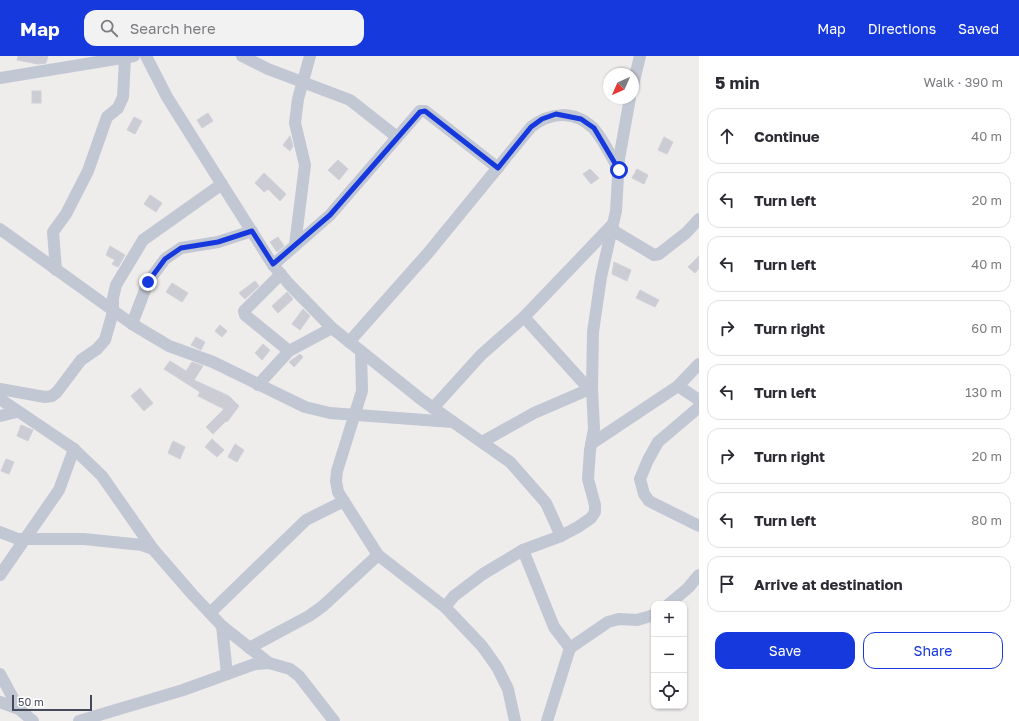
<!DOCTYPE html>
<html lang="en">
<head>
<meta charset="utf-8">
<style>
  :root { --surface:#fff; --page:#f2f2f3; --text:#2b2b33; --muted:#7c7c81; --line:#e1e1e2; --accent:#1639de }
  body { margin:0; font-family:"Golos Text",sans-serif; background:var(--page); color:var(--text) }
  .controls { position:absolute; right:12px; bottom:12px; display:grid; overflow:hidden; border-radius:8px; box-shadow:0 1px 3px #0004 }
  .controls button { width:36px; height:36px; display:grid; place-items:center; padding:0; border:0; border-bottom:1px solid var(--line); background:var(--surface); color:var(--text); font:20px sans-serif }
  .compass { position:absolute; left:603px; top:12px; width:36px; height:36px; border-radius:50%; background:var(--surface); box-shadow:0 1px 3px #0004; rotate:225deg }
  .scale { position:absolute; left:12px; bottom:10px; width:80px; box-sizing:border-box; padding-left:4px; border:2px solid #444a59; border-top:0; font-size:11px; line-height:14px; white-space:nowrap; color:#444a59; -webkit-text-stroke:3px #fff; paint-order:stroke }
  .stop { position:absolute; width:12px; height:12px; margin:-9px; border:3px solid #1639de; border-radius:50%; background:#fff }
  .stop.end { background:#1639de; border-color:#fff; box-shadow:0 1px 4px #0008 }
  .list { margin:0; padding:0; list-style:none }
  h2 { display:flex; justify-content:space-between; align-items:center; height:52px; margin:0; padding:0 16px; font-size:17px }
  h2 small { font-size:13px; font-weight:400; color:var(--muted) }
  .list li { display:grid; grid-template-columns:26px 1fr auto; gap:12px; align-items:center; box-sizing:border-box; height:56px; margin:0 8px 8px; padding:0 8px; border:1px solid var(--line); border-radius:12px }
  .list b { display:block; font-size:15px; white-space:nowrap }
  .list em { font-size:13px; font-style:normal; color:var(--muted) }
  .actions { display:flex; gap:8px; padding:12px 16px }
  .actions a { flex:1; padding:9px 0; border:1px solid var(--accent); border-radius:12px; text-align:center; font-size:14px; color:var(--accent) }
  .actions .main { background:var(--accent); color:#fff }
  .icon { flex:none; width:22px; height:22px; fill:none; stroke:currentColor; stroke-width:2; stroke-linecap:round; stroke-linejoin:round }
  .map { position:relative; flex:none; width:699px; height:665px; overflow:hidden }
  header { display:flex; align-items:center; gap:24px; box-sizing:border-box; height:56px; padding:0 20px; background:var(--accent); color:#fff }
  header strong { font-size:19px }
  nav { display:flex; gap:22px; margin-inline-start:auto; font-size:14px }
  .search { width:280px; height:36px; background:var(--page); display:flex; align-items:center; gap:10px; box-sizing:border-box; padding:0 14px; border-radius:12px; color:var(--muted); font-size:15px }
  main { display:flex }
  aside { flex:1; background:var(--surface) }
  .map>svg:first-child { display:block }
  .building { fill:#cbccd4; stroke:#d0d0d8 }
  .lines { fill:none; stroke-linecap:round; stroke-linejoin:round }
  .minor { stroke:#c2c7d4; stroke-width:12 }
  .route { stroke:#1639de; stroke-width:5 }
</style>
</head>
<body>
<header>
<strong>Map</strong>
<div class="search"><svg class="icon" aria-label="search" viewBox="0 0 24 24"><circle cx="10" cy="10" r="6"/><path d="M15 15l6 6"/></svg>Search here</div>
<nav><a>Map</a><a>Directions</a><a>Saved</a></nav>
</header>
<main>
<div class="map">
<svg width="699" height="665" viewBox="0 0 699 665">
  <rect width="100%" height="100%" fill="#efecec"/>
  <g class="building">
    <path d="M 18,0 L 48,0 L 46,7 L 38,8 L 17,4 Z"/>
    <rect x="32" y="35" width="9" height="12"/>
    <path d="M 208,57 L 213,65 L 202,72 L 197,64 Z"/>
    <path d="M 134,61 L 142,65 L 135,78 L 127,74 Z"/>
    <path d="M 290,80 L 293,90 L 290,95 L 283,89 Z"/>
    <path d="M 664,81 L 673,86 L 667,98 L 658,94 Z"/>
    <path d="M 338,104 L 348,113 L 339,124 L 328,114 Z"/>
    <path d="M 590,113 L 599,122 L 591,128 L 583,118 Z"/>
    <path d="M 637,113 L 648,119 L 644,128 L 632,122 Z"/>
    <path d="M 264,117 L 286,138 L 280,145 L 268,133 L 264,136 L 255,127 Z"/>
    <path d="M 150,139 L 162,147 L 156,156 L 144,148 Z"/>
    <path d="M 278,181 L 284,190 L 277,196 L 270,186 Z"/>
    <path d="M 110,190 L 125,199 L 118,211 L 112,208 L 115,204 L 106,199 Z"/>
    <path d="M 699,200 L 699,212 L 695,217 L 688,211 Z"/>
    <path d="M 614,206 L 631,214 L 627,225 L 612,218 Z"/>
    <path d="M 255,225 L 259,230 L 245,243 L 239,237 Z"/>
    <path d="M 172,227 L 188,237 L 182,246 L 166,236 Z"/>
    <path d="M 640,234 L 659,244 L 655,251 L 636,242 Z"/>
    <path d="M 287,236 L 293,243 L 278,257 L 272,250 Z"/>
    <path d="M 303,253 L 310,260 L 300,274 L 292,268 Z"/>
    <path d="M 220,269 L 227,275 L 222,281 L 215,275 Z"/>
    <path d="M 196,281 L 205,286 L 201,294 L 191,289 Z"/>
    <path d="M 263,288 L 270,294 L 262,304 L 255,297 Z"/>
    <path d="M 300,298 L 303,301 L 294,311 L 289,306 Z"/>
    <path d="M 170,305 L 186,315 L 192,306 L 203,310 L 194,324 L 229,340 L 239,350 L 227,366 L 226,365 L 213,378 L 206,371 L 224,353 L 198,340 L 200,336 L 164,313 Z"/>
    <path d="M 140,332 L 153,347 L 144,355 L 131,340 Z"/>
    <path d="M 21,369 L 33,374 L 28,385 L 17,380 Z"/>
    <path d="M 212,383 L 224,394 L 217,401 L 205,391 Z"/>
    <path d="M 173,385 L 185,391 L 180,403 L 168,397 Z"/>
    <path d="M 235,388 L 244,394 L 237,406 L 228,401 Z"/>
    <path d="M 6,403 L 14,406 L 9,418 L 1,415 Z"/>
  </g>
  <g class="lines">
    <g class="minor">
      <path d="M 146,0 L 167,41 L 216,119 L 273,209 L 289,228 L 332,272 L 422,344 L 510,406 L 546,447 L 561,480"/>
      <path d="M 242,0 L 268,13 L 350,44 L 397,81"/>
      <path d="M 0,22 L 134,0"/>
      <path d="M 633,29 L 640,0"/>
      <path d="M 0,173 L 132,268 L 169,290 L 213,306 L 305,351 L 330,357 L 452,366"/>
      <path d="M 612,174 L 654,199 L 659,198 L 686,177 L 699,163"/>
      <path d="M 295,189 L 305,109 L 295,67 L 298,43 L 310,0"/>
      <path d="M 273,209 L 330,159 L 420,55 L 425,55 L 498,112"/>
      <path d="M 56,214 L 53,176 L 66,158 L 88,115 L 107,61 L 118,52 L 123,41 L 125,2"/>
      <path d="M 281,218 L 244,255 L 245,259 L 289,295"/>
      <path d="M 524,261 L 589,333"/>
      <path d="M 132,268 L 148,226 L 165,203 L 181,192 L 218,186 L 252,175"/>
      <path d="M 349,286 L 428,197 L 531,71 C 550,56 574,54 593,72 C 602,81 612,102 619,114"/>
      <path d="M 361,295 L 362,335 L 337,415 L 336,425 L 338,436 L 378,499 L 445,551 L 482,590 L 497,611 L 508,633 L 515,665"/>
      <path d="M 258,329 L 289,295 L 332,272"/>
      <path d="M 678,330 L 699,344"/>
      <path d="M 0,333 L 45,341 L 52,340 L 57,336 L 81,304 L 97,293 L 105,284 L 113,256 L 113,242 L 116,229 L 143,184 L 222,128"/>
      <path d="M 0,343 L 74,393 L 102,420 L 153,493"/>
      <path d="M 699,351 L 658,386 L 648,404 L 640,423 L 644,438 L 649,445 L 699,470"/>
      <path d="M 433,352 L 481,299 L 524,261 L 613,168"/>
      <path d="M 0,360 L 17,356"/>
      <path d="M 482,386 L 534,357 L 592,332"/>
      <path d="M 591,388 L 678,330 L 699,308"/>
      <path d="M 0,476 L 18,483 L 84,483 L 142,489 L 153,493 L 192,538 L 222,570 L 269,607"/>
      <path d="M 523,494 L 554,571 L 570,592 L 547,665"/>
      <path d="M 0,519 L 59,434 L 74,393"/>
      <path d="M 669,548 L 688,532 L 699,519"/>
      <path d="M 445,551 L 454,540 L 483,518 L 523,494 L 561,480 L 578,471 L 591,462 L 595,456 L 595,449 L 588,423 L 590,394 L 594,373 L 592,332 L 593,276 L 601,221 L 616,155 L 619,103 L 630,42"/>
      <path d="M 210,557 L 306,464 L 344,445"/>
      <path d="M 222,570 L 227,618"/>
      <path d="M 249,592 L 309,560 L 323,550 L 378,499"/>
      <path d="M 570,592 L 608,566 L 619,563 L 637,564 L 654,559"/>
      <path d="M 0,618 L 19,653"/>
      <path d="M 0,646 L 19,653 L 33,665"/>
      <path d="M 79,665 L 183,634 L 255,608 L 269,607 L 290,613 L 299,620 L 334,665"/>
    </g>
  </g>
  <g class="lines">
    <path class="route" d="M 148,226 L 165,203 L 181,192 L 218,186 L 252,175 L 273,208 L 330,159 L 420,56 L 425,55 L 498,112 L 531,71 L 542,63 L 556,58 L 581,63 L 594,72 L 619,114"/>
  </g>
</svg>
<div class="controls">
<button>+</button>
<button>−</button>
<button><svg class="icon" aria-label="locate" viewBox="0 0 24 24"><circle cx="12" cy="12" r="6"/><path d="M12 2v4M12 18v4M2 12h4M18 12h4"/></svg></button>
</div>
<svg class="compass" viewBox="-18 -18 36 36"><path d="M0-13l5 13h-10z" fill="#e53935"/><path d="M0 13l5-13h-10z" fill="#7c7c81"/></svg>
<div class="scale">50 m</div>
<div class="stop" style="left:619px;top:114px"></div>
<div class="stop end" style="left:148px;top:226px"></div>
</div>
<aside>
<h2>5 min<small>Walk · 390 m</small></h2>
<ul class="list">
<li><svg class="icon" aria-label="ahead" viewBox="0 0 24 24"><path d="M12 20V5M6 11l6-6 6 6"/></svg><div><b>Continue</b></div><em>40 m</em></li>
<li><svg class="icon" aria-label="left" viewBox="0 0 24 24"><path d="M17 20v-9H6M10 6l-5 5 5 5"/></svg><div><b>Turn left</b></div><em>20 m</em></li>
<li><svg class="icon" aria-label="left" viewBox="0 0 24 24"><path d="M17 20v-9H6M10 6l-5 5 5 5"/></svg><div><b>Turn left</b></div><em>40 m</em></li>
<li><svg class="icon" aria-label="right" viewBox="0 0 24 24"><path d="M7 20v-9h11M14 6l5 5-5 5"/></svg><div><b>Turn right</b></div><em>60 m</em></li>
<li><svg class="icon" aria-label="left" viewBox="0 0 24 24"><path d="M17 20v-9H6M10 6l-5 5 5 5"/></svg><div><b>Turn left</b></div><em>130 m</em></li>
<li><svg class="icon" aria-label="right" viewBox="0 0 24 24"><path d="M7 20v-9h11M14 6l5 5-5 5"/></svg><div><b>Turn right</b></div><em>20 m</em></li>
<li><svg class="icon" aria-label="left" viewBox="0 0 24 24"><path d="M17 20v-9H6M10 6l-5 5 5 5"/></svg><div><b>Turn left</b></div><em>80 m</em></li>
<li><svg class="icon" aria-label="arrive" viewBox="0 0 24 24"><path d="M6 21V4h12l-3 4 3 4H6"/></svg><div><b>Arrive at destination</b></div></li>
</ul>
<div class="actions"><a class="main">Save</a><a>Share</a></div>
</aside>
</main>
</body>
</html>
